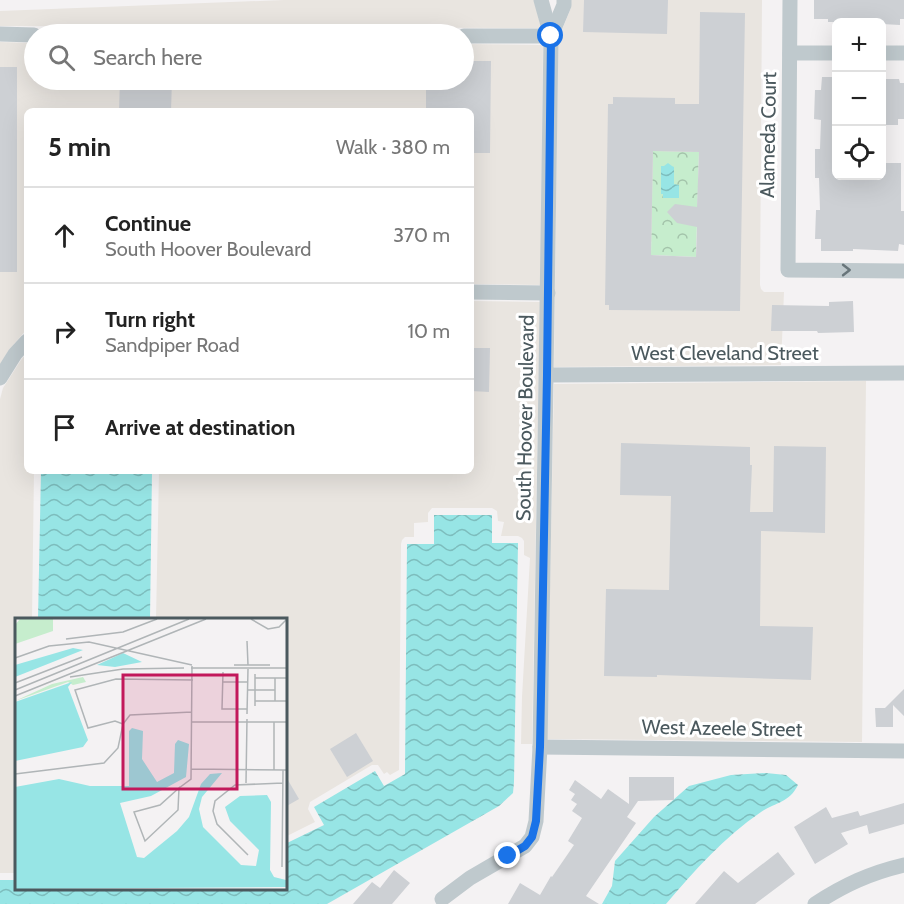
<!DOCTYPE html>
<html lang="en">
<head>
<meta charset="utf-8">
<style>
  :root { --surface:#fff; --page:#f6f6f6; --text:#222; --muted:#767676; --line:#e0e0e0 }
  body { margin:0; font-family:Cabin,sans-serif; background:var(--page); color:var(--text) }
  .controls { position:absolute; right:18px; top:18px; display:grid; overflow:hidden; border-radius:9px; box-shadow:0 6px 24px #0002 }
  .controls button { width:54px; height:54px; display:grid; place-items:center; padding:0; border:0; border-bottom:2px solid var(--line); background:var(--surface); color:var(--text); font:30px sans-serif }
  .stop { position:absolute; width:18px; height:18px; margin:-14px; border:4px solid #1a73e8; border-radius:50%; background:#fff }
  .stop.end { background:#1a73e8; border-color:#fff; box-shadow:0 2px 6px #0008 }
  .list { margin:0; padding:0; list-style:none }
  h2 { display:flex; justify-content:space-between; align-items:center; height:78px; margin:0; padding:0 24px; font-size:26px }
  h2 small { font-size:20px; font-weight:400; color:var(--muted) }
  .list li { display:grid; grid-template-columns:39px 1fr auto; gap:18px; align-items:center; box-sizing:border-box; height:96px; padding:0 24px; border-top:2px solid var(--line) }
  .list b { display:block; font-size:22px; white-space:nowrap }
  .list p { margin:0; font-size:20px; white-space:nowrap; color:var(--muted) }
  .list em { font-size:20px; font-style:normal; color:var(--muted) }
  .icon { flex:none; width:33px; height:33px; fill:none; stroke:currentColor; stroke-width:2; stroke-linecap:round; stroke-linejoin:round }
  .map { position:relative; flex:none; width:904px; height:904px; overflow:hidden }
  .search { position:absolute; background:var(--surface); box-shadow:0 6px 24px #0002; left:24px; top:24px; width:450px; height:66px; display:flex; align-items:center; gap:15px; box-sizing:border-box; padding:0 21px; border-radius:33px; color:var(--muted); font-size:22px }
  .panel { position:absolute; background:var(--surface); box-shadow:0 6px 24px #0002; left:24px; top:108px; width:450px; height:366px; border-radius:9px }
  .map>svg:first-child { display:block }
  .commercial { fill:#e9e5e0; fill-rule:evenodd }
  .forest { fill:url(#forest-crowns) }
  .water { fill:url(#water-waves) }
  .building { fill:#cdd0d4; fill-rule:evenodd }
  .lines { fill:none; stroke-linecap:round; stroke-linejoin:round }
  .minor { stroke:#bfc9cd; stroke-width:15 }
  .oneway { stroke:#68757a }
  .route { stroke:#1a73e8; stroke-width:8 }
  .labels { text-anchor:middle; dominant-baseline:central; stroke-width:6; stroke-linejoin:round; paint-order:stroke }
  .street-label { font-size:20px; fill:#4b595e; stroke:#fff }
  .inset-road { fill:none; stroke:#b0b5b7; stroke-width:1.5 }
  .view { fill:#c2185b; fill-opacity:0.15; stroke:#c2185b; stroke-width:3 }
  .inset-edge { fill:none; stroke:#4b595e; stroke-width:3 }
</style>
</head>
<body>
<div class="map">
<svg width="904" height="904" viewBox="0 0 904 904">
  <defs>
    <pattern id="forest-crowns" width="20" height="18" patternUnits="userSpaceOnUse" patternTransform="scale(1.5)"><rect width="20" height="18" fill="#c6edcd"/><path d="M2 6a3 3 0 1 1 6 0M12 15a3 3 0 1 1 6 0" fill="none" stroke="#a3c3aa"/></pattern>
    <pattern id="water-waves" width="16" height="10" patternUnits="userSpaceOnUse" patternTransform="scale(1.5)"><rect width="16" height="10" fill="#97e5e5"/><path d="M0 5q4-4 8 0t8 0" fill="none" stroke="#7dbdbd"/></pattern>
  </defs>
  <rect width="100%" height="100%" fill="#f4f2f3"/>
  <g class="commercial">
    <path d="M 284,0 L 534,0 L 541,28 L 0,26 L 0,11 Z"/>
    <path d="M 571,0 L 762,0 L 760,285 L 761,289 L 764,292 L 784,292 L 781,365 L 554,367 L 558,43 L 560,42 L 559,37 L 571,8 ZM 699,145 L 705,152 L 698,264 L 645,255 Z"/>
    <path d="M 0,42 L 34,43 L 34,80 L 464,80 L 464,44 L 543,45 L 541,285 L 471,284 L 471,111 L 27,111 L 27,329 L 9,350 L 0,364 Z"/>
    <path d="M 471,301 L 540,302 L 532,744 L 521,744 L 522,697 L 530,558 L 524,555 L 524,541 L 522,538 L 518,536 L 501,536 L 504,522 L 498,521 L 497,511 L 492,508 L 432,508 L 428,513 L 428,522 L 414,523 L 414,537 L 405,537 L 402,540 L 401,544 L 399,770 L 390,775 L 387,772 L 384,774 L 378,765 L 372,765 L 310,802 L 308,809 L 315,822 L 285,837 L 285,619 L 156,619 L 159,471 L 471,471 Z"/>
    <path d="M 27,353 L 27,471 L 34,471 L 32,619 L 16,619 L 16,873 L 0,873 L 0,399 L 3,388 L 21,360 Z"/>
    <path d="M 866,381 L 862,742 L 547,739 L 554,384 Z"/>
  </g>
  <path class="forest" d="M 653,151 L 699,152 L 696,257 L 651,255 Z"/>
  <g class="water">
    <path d="M 668,163 L 672,166 L 674,167 L 674,184 L 679,185 L 679,198 L 663,198 L 663,194 L 661,194 L 661,166 L 664,166 Z"/>
    <path d="M 41,471 L 152,471 L 150,619 L 38,619 Z"/>
    <path d="M 434,515 L 492,515 L 492,543 L 518,543 L 514,782 L 513,793 L 499,806 L 327,904 L 0,904 L 0,880 L 16,880 L 16,888 L 285,888 L 285,844 L 324,825 L 314,807 L 375,771 L 384,786 L 405,774 L 407,544 L 434,544 Z"/>
    <path d="M 766,773 L 786,775 L 798,785 C 789,803 776,802 761,812 C 724,837 695,870 666,904 L 602,904 L 612,886 L 615,861 L 654,817 L 689,786 L 731,775 Z"/>
  </g>
  <g class="building">
    <path d="M 584,0 L 668,0 L 667,34 L 583,32 Z"/>
    <path d="M 814,0 L 904,0 L 904,19 L 900,19 L 900,25 L 882,24 L 882,22 L 828,22 L 828,19 L 814,19 Z"/>
    <path d="M 700,12 L 745,13 L 740,311 L 609,310 L 609,305 L 605,305 L 608,104 L 613,104 L 613,97 L 675,98 L 675,104 L 699,104 ZM 653,151 L 699,152 L 697,207 L 675,204 L 667,212 L 677,223 L 697,227 L 696,257 L 651,255 Z"/>
    <path d="M 464,61 L 491,61 L 490,153 L 471,153 L 471,111 L 426,111 L 426,80 L 464,80 Z"/>
    <rect x="0" y="67" width="17" height="205"/>
    <path d="M 822,77 L 837,77 L 837,176 L 882,176 L 882,163 L 901,163 L 901,211 L 904,211 L 904,245 L 899,244 L 898,251 L 853,249 L 853,251 L 821,251 L 821,239 L 815,239 L 816,210 L 820,210 L 819,178 L 815,178 L 815,149 L 820,149 L 821,120 L 814,119 L 815,90 L 821,90 Z"/>
    <path d="M 882,79 L 899,79 L 900,83 L 904,83 L 904,119 L 898,119 L 898,125 L 882,125 Z"/>
    <path d="M 120,80 L 172,80 L 171,111 L 119,111 Z"/>
    <path d="M 853,301 L 854,332 L 818,333 L 817,331 L 771,331 L 772,305 L 829,306 L 829,302 Z"/>
    <path d="M 471,348 L 490,348 L 489,392 L 471,391 Z"/>
    <path d="M 621,443 L 750,447 L 750,465 L 752,465 L 750,512 L 773,512 L 774,446 L 826,447 L 825,533 L 761,531 L 760,626 L 813,627 L 811,680 L 657,675 L 657,677 L 604,676 L 606,589 L 669,590 L 671,496 L 620,495 Z"/>
    <path d="M 904,689 L 904,716 L 893,705 L 893,727 L 876,727 L 875,708 L 885,708 Z"/>
    <path d="M 356,733 L 373,761 L 347,777 L 330,749 Z"/>
    <path d="M 285,775 L 299,799 L 285,807 Z"/>
    <path d="M 629,777 L 674,777 L 674,800 L 638,801 L 627,817 L 636,823 L 586,896 L 599,904 L 508,904 L 520,883 L 540,895 L 551,876 L 552,877 L 574,845 L 568,841 L 582,818 L 572,811 L 577,804 L 571,800 L 575,794 L 569,790 L 575,780 L 601,799 L 608,789 L 629,804 Z"/>
    <path d="M 904,803 L 904,824 L 869,834 L 867,825 L 841,833 L 848,844 L 815,864 L 794,827 L 826,807 L 832,818 L 858,811 L 860,816 Z"/>
    <path d="M 778,852 L 795,874 L 755,904 L 695,904 L 724,871 L 738,883 Z"/>
    <path d="M 394,870 L 410,883 L 392,904 L 353,904 L 372,882 L 380,888 Z"/>
  </g>
  <g class="lines">
    <g class="minor">
      <path d="M 790,0 L 788,270 L 904,271"/>
      <path d="M 0,34 L 34,35"/>
      <path d="M 93,34 L 104,34"/>
      <path d="M 464,36 L 551,36"/>
      <path d="M 551,36 L 564,5 L 564,0"/>
      <path d="M 790,53 L 836,53"/>
      <path d="M 882,53 L 904,53"/>
      <path d="M 471,292 L 548,293"/>
      <path d="M 547,375 L 904,373"/>
      <path d="M 0,378 L 15,354 L 27,341"/>
      <path d="M 540,747 L 904,751"/>
      <path d="M 442,899 L 470,878 L 525,846 L 532,837 L 536,821 L 540,747 L 545,445 L 551,36 L 541,0"/>
      <path d="M 815,904 C 844,885 870,873 904,865"/>
    </g>
  </g>
  <defs><path id="oneway-chevron" d="M-2-3.5L2.5 0L-2 3.5" fill="none" stroke-width="1.6" stroke-linecap="round" stroke-linejoin="round" transform="scale(1.5)"/></defs>
  <use class="oneway" href="#oneway-chevron" transform="translate(846 270)"/>
  <g class="lines">
    <path class="route" d="M 508,856 L 525,846 L 532,837 L 536,821 L 540,747 L 547,375 L 551,36"/>
  </g>
  <g class="labels">
    <g class="street-label">
      <text transform="translate(768 135) rotate(-89)">Alameda Court</text>
      <text x="725" y="353">West Cleveland Street</text>
      <text transform="translate(525 418) rotate(-89)">South Hoover Boulevard</text>
      <text transform="translate(722 728) rotate(1)">West Azeele Street</text>
    </g>
  </g>
  <g transform="translate(15 618)">
    <rect width="272" height="272" fill="#f4f2f3"/>
    <path d="M 5,1 L 38,1 L 38,13 L 0,26 L 0,7 Z" fill="#c6edcd"/>
    <path d="M 68,59 L 71,64 L 58,67 L 53,64 L 0,83 L 37,66 Z" fill="#c6edcd"/>
    <path d="M 58,30 L 68,32 L 0,59 L 0,47 ZM 108,35 L 127,44 L 100,49 L 82,47 ZM 57,64 L 53,69 L 73,122 L 68,129 L 0,143 L 0,84 ZM 117,110 L 128,113 L 127,141 L 142,164 L 159,155 L 160,126 L 163,122 L 174,126 L 171,159 L 136,178 L 105,185 L 122,239 L 129,240 L 162,213 L 174,199 L 186,166 L 195,156 L 207,155 L 187,179 L 184,191 L 188,209 L 226,247 L 241,248 L 244,232 L 215,203 L 210,189 L 225,178 L 252,177 L 256,184 L 255,252 L 259,259 L 271,262 L 271,269 L 0,271 L 0,169 L 44,161 L 75,168 L 114,168 L 114,113 Z" fill="#97e5e5"/>
    <path class="inset-road" d="M 236,1 L 253,11 L 264,9 L 272,1M 51,21 L 108,14 L 142,1M 232,23 L 233,47M 0,40 L 34,28 L 74,24 L 177,47M 219,47 L 255,47M 176,50 L 272,50M 208,54 L 207,91 L 232,91M 55,59 L 108,51 L 169,50M 240,60 L 272,60M 260,60 L 260,83M 208,64 L 232,64M 0,65 L 67,39M 0,72 L 174,1M 232,72 L 260,72M 0,78 L 191,1M 240,83 L 272,83M 240,88 L 240,56M 232,96 L 233,51M 177,104 L 272,104M 108,106 L 100,103 L 73,110 L 60,72 L 101,61 L 178,62M 176,151 L 272,152M 259,152 L 259,104M 0,156 L 89,145 L 103,130 L 108,106 L 115,97 L 177,94M 231,165 L 232,101M 164,170 L 163,192 L 130,223 L 119,194 L 145,187 ZM 164,170 L 176,161 L 177,48M 233,237 L 202,206 L 198,193 L 200,183 L 220,167 L 268,165M 267,249 L 268,152"/>
    <path class="view" d="M 108,57 L 222,57 L 222,171 L 108,171 Z"/>
    <rect width="272" height="272" class="inset-edge"/>
  </g>
</svg>
<div class="controls">
<button>+</button>
<button>−</button>
<button><svg class="icon" aria-label="locate" viewBox="0 0 24 24"><circle cx="12" cy="12" r="6"/><path d="M12 2v4M12 18v4M2 12h4M18 12h4"/></svg></button>
</div>
<div class="stop" style="left:551px;top:36px"></div>
<div class="stop end" style="left:508px;top:856px"></div>
<div class="search"><svg class="icon" aria-label="search" viewBox="0 0 24 24"><circle cx="10" cy="10" r="6"/><path d="M15 15l6 6"/></svg>Search here</div>
<section class="panel">
<h2>5 min<small>Walk · 380 m</small></h2>
<ul class="list">
<li><svg class="icon" aria-label="ahead" viewBox="0 0 24 24"><path d="M12 20V5M6 11l6-6 6 6"/></svg><div><b>Continue</b><p>South Hoover Boulevard</p></div><em>370 m</em></li>
<li><svg class="icon" aria-label="right" viewBox="0 0 24 24"><path d="M7 20v-9h11M14 6l5 5-5 5"/></svg><div><b>Turn right</b><p>Sandpiper Road</p></div><em>10 m</em></li>
<li><svg class="icon" aria-label="arrive" viewBox="0 0 24 24"><path d="M6 21V4h12l-3 4 3 4H6"/></svg><div><b>Arrive at destination</b></div></li>
</ul>
</section>
</div>
</body>
</html>
